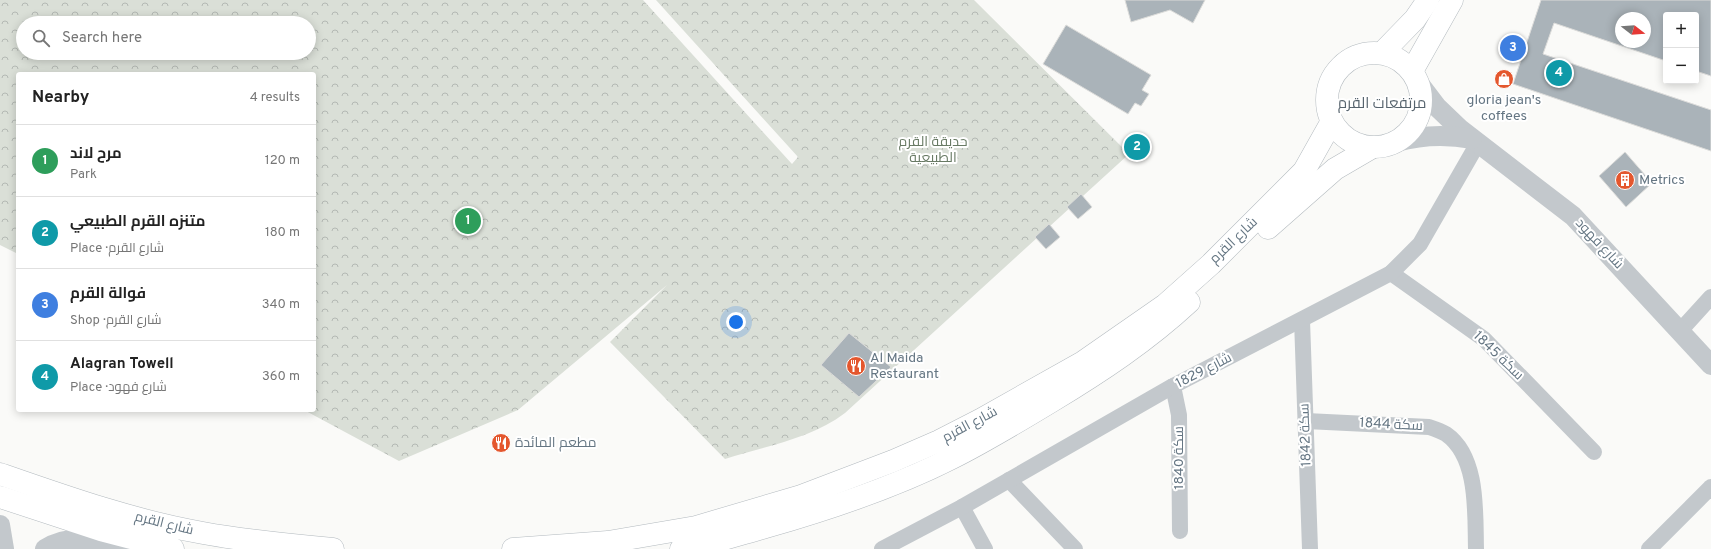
<!DOCTYPE html>
<html lang="en">
<head>
<meta charset="utf-8">
<style>
  :root { --surface:#fff; --page:#f2f2f2; --text:#222; --muted:#767676; --line:#e0e0e0; --accent:#e4572e }
  body { margin:0; font-family:Overpass,Cairo,sans-serif; background:var(--page); color:var(--text) }
  .controls { position:absolute; right:12px; top:12px; display:grid; overflow:hidden; border-radius:4px; box-shadow:0 2px 10px #0003 }
  .controls button { width:36px; height:36px; display:grid; place-items:center; padding:0; border:0; border-bottom:1px solid var(--line); background:var(--surface); color:var(--text); font:20px sans-serif }
  .compass { position:absolute; left:1615px; top:12px; width:36px; height:36px; border-radius:50%; background:var(--surface); box-shadow:0 2px 10px #0003; rotate:107deg }
  .you { position:absolute; left:736px; top:322px; width:14px; height:14px; margin:-10px; border:3px solid #fff; border-radius:50%; background:#1a73e8; box-shadow:0 0 0 6px #1a73e833 }
  .badge { display:grid; place-items:center; width:26px; height:26px; border-radius:50%; background:var(--accent); color:#fff; font-size:13px; font-weight:700 }
  .pin { position:absolute; translate:-50% -50%; border:2px solid #fff; box-shadow:0 1px 4px #0006 }
  .list { margin:0; padding:0; list-style:none }
  h2 { display:flex; justify-content:space-between; align-items:center; height:52px; margin:0; padding:0 16px; font-size:17px }
  h2 small { font-size:13px; font-weight:400; color:var(--muted) }
  .list li { display:grid; grid-template-columns:26px 1fr auto; gap:12px; align-items:center; box-sizing:border-box; height:72px; padding:0 16px; border-top:1px solid var(--line) }
  .list b { display:block; font-size:15px; white-space:nowrap }
  .list p { margin:0; font-size:13px; white-space:nowrap; color:var(--muted) }
  .list em { font-size:13px; font-style:normal; color:var(--muted) }
  .icon { flex:none; width:22px; height:22px; fill:none; stroke:currentColor; stroke-width:2; stroke-linecap:round; stroke-linejoin:round }
  .map { position:relative; flex:none; width:1711px; height:549px; overflow:hidden }
  .search { position:absolute; background:var(--surface); box-shadow:0 2px 10px #0003; left:16px; top:16px; width:300px; height:44px; display:flex; align-items:center; gap:10px; box-sizing:border-box; padding:0 14px; border-radius:22px; color:var(--muted); font-size:15px }
  .panel { position:absolute; background:var(--surface); box-shadow:0 2px 10px #0003; left:16px; top:72px; width:300px; height:340px; border-radius:4px }
  .map>svg:first-child { display:block }
  .forest { fill:url(#forest-crowns); fill-rule:evenodd }
  .building { fill:#aab3b9; stroke:#dcdcda; fill-rule:evenodd }
  .lines { fill:none; stroke-linecap:round; stroke-linejoin:round }
  .secondary-casing { stroke:#b3babf; stroke-width:23 }
  .minor { stroke:#c3c8cc; stroke-width:16 }
  .tertiary { stroke:#c3c8cc; stroke-width:20 }
  .secondary { stroke:#fff; stroke-width:22 }
  .labels { text-anchor:middle; dominant-baseline:central; stroke-width:4; stroke-linejoin:round; paint-order:stroke }
  .poi-label { font-size:14px; fill:#657683; stroke:#fff; text-anchor:start }
  .park-label { font-size:14px; fill:#687a64; stroke:#fff }
  .street-label { font-size:14px; fill:#657683; stroke:#fff }
  .neighbourhood-label { font-size:15px; fill:#57646e; stroke:#fff }
</style>
</head>
<body>
<div class="map">
<svg width="1711" height="549" viewBox="0 0 1711 549">
  <defs>
    <pattern id="forest-crowns" width="20" height="18" patternUnits="userSpaceOnUse"><rect width="20" height="18" fill="#dadfd7"/><path d="M2 6a3 3 0 1 1 6 0M12 15a3 3 0 1 1 6 0" fill="none" stroke="#b4b9b4"/></pattern>
  </defs>
  <rect width="100%" height="100%" fill="#fafaf8"/>
  <path class="forest" d="M 0,0 L 643,0 L 792,164 L 798,157 L 656,0 L 974,0 L 1129,154 L 845,413 C 811,439 765,446 725,459 L 610,342 L 667,285 L 518,410 L 399,461 L 304,410 L 314,410 L 314,74 L 18,74 L 18,254 L 0,245 ZM 23,23 L 309,23 L 309,53 L 23,53 Z"/>
  <g class="building">
    <path d="M 1125,0 L 1205,0 L 1193,23 L 1170,10 L 1131,22 Z"/>
    <path d="M 1541,0 L 1711,0 L 1711,76 L 1696,71 L 1696,15 L 1666,15 L 1666,61 L 1554,23 L 1543,54 L 1711,110 L 1711,151 L 1513,84 ZM 1621,18 L 1645,18 L 1645,42 L 1621,42 Z"/>
    <path d="M 1066,25 L 1151,75 L 1142,90 L 1149,94 L 1141,106 L 1135,103 L 1128,114 L 1043,64 Z"/>
    <path d="M 1625,152 L 1652,183 L 1626,207 L 1599,176 Z"/>
    <path d="M 1081,194 L 1092,207 L 1078,219 L 1067,207 Z"/>
    <path d="M 1049,224 L 1060,237 L 1046,249 L 1035,237 Z"/>
    <path d="M 849,333 L 891,367 L 859,397 L 821,365 Z"/>
  </g>
  <g class="lines">
    <g class="secondary-casing">
      <g id="secondary">
        <circle cx="1374" cy="100" r="47"/>
        <path d="M 1382,53 L 1415,19 L 1428,0"/>
        <path d="M 1412,71 L 1452,0"/>
        <path d="M 1268,228 L 1335,169 L 1371,148"/>
        <path d="M 0,474 C 66,497 134,521 203,533 C 246,541 289,545 333,549"/>
        <path d="M 0,497 L 101,530 L 173,549"/>
        <path d="M 513,549 L 608,542 L 696,527 L 801,496 L 893,461 L 939,441 L 980,420 L 1083,362 L 1165,305 L 1211,264 L 1304,171 L 1331,123"/>
        <path d="M 681,549 C 710,544 737,535 766,527 C 829,509 893,488 952,458 C 986,441 1019,421 1052,401 C 1100,372 1147,341 1189,302"/>
      </g>
    </g>
    <g class="minor">
      <path d="M 1391,273 L 1484,339 L 1594,452"/>
      <path d="M 1302,320 L 1310,549"/>
      <path d="M 1680,331 L 1711,297"/>
      <path d="M 1173,386 L 1179,415 L 1180,531"/>
      <path d="M 1306,421 L 1429,427 C 1435,429 1441,431 1446,434 C 1479,457 1475,514 1476,549"/>
      <path d="M 1009,480 L 1075,549"/>
      <path d="M 962,507 L 985,549"/>
      <path d="M 882,549 L 962,507 L 1173,386 L 1391,273 L 1420,244 L 1478,143"/>
      <path d="M 1649,549 L 1711,487"/>
    </g>
    <g class="tertiary">
      <path d="M 1418,82 L 1437,107 L 1460,129 L 1573,216 L 1711,365"/>
      <path d="M 1396,142 C 1422,135 1445,134 1472,139"/>
      <path d="M 0,525 L 4,549"/>
      <path d="M 45,549 C 69,534 95,539 120,546"/>
    </g>
    <use href="#secondary" class="secondary"/>
  </g>
  <defs>
    <g id="shop-disc" transform="scale(1)"><circle r="9.5" fill="#e4572e" stroke="#fff"/><path d="M-5-2.5h2.3a2.7 3.5 0 0 1 5.4 0H5L5.5 6h-11ZM-1.5-2.5h3a1.5 2.3 0 0 0-3 0Z" fill="#fff"/></g>
    <g id="building-disc" transform="scale(1)"><circle r="9.5" fill="#e4572e" stroke="#fff"/><path d="M-4-6H4V6H1V3H-1V6H-4ZM-2.5-4.3h1.7v1.8h-1.7ZM.8-4.3h1.7v1.8H.8ZM-2.5-1h1.7V.8h-1.7ZM.8-1h1.7V.8H.8Z" fill="#fff"/></g>
    <g id="restaurant-disc" transform="scale(1)"><circle r="9.5" fill="#e4572e" stroke="#fff"/><path d="M-5-6h1v4h1v-4h1v4h1v-4h1v5L-1.5 .5V6h-2V.5L-5-1ZM5-6V6H3V1.5H1.5Q1.5-4 5-6Z" fill="#fff"/></g>
  </defs>
  <g fill-rule="evenodd">
    <use href="#shop-disc" x="1504" y="79"/>
    <use href="#building-disc" x="1625" y="180"/>
    <use href="#restaurant-disc" x="856" y="366"/>
    <use href="#restaurant-disc" x="501" y="443"/>
  </g>
  <g class="labels">
    <g class="poi-label">
      <text x="1504" y="100" text-anchor="middle">gloria jean's<tspan x="1504" dy="16">coffees</tspan></text>
      <text x="1639" y="180">Metrics</text>
      <text x="870" y="358">Al Maida<tspan x="870" dy="16">Restaurant</tspan></text>
      <text x="515" y="443">مطعم المائدة</text>
    </g>
    <g class="park-label">
      <text x="933" y="142">حديقة القرم<tspan x="933" dy="16">الطبيعية</tspan></text>
    </g>
    <g class="street-label">
      <text transform="translate(1234 241) rotate(-44)">شارع القرم</text>
      <text transform="translate(1599 244) rotate(47)">شارع فهود</text>
      <text transform="translate(1498 356) rotate(44)">1845 سكة</text>
      <text transform="translate(1204 371) rotate(-27)">1829 شارع</text>
      <text transform="translate(970 425) rotate(-28)">شارع القرم</text>
      <text transform="translate(1391 425) rotate(3)">سكة 1844</text>
      <text transform="translate(1306 435) rotate(-92)">سكة 1842</text>
      <text transform="translate(1179 458) rotate(-90)">سكة 1840</text>
      <text transform="translate(164 524) rotate(14)">شارع القرم</text>
    </g>
    <g class="neighbourhood-label">
      <text x="1382" y="104">مرتفعات القرم</text>
    </g>
  </g>
</svg>
<div class="controls">
<button>+</button>
<button>−</button>
</div>
<svg class="compass" viewBox="-18 -18 36 36"><path d="M0-13l5 13h-10z" fill="#e53935"/><path d="M0 13l5-13h-10z" fill="#767676"/></svg>
<div class="you"></div>
<div class="pin badge" style="left:468px;top:221px;background:#2e9e5b">1</div>
<div class="pin badge" style="left:1137px;top:147px;background:#0f9aa8">2</div>
<div class="pin badge" style="left:1513px;top:48px;background:#3f7fe0">3</div>
<div class="pin badge" style="left:1559px;top:73px;background:#0f9aa8">4</div>
<div class="search"><svg class="icon" aria-label="search" viewBox="0 0 24 24"><circle cx="10" cy="10" r="6"/><path d="M15 15l6 6"/></svg>Search here</div>
<section class="panel">
<h2>Nearby<small>4 results</small></h2>
<ul class="list">
<li><span class="badge" style="background:#2e9e5b">1</span><div><b>مرح لاند</b><p>Park</p></div><em>120 m</em></li>
<li><span class="badge" style="background:#0f9aa8">2</span><div><b>متنزه القرم الطبيعي</b><p>Place · شارع القرم</p></div><em>180 m</em></li>
<li><span class="badge" style="background:#3f7fe0">3</span><div><b>فوالة القرم</b><p>Shop · شارع القرم</p></div><em>340 m</em></li>
<li><span class="badge" style="background:#0f9aa8">4</span><div><b>Alagran Towell</b><p>Place · شارع فهود</p></div><em>360 m</em></li>
</ul>
</section>
</div>
</body>
</html>
